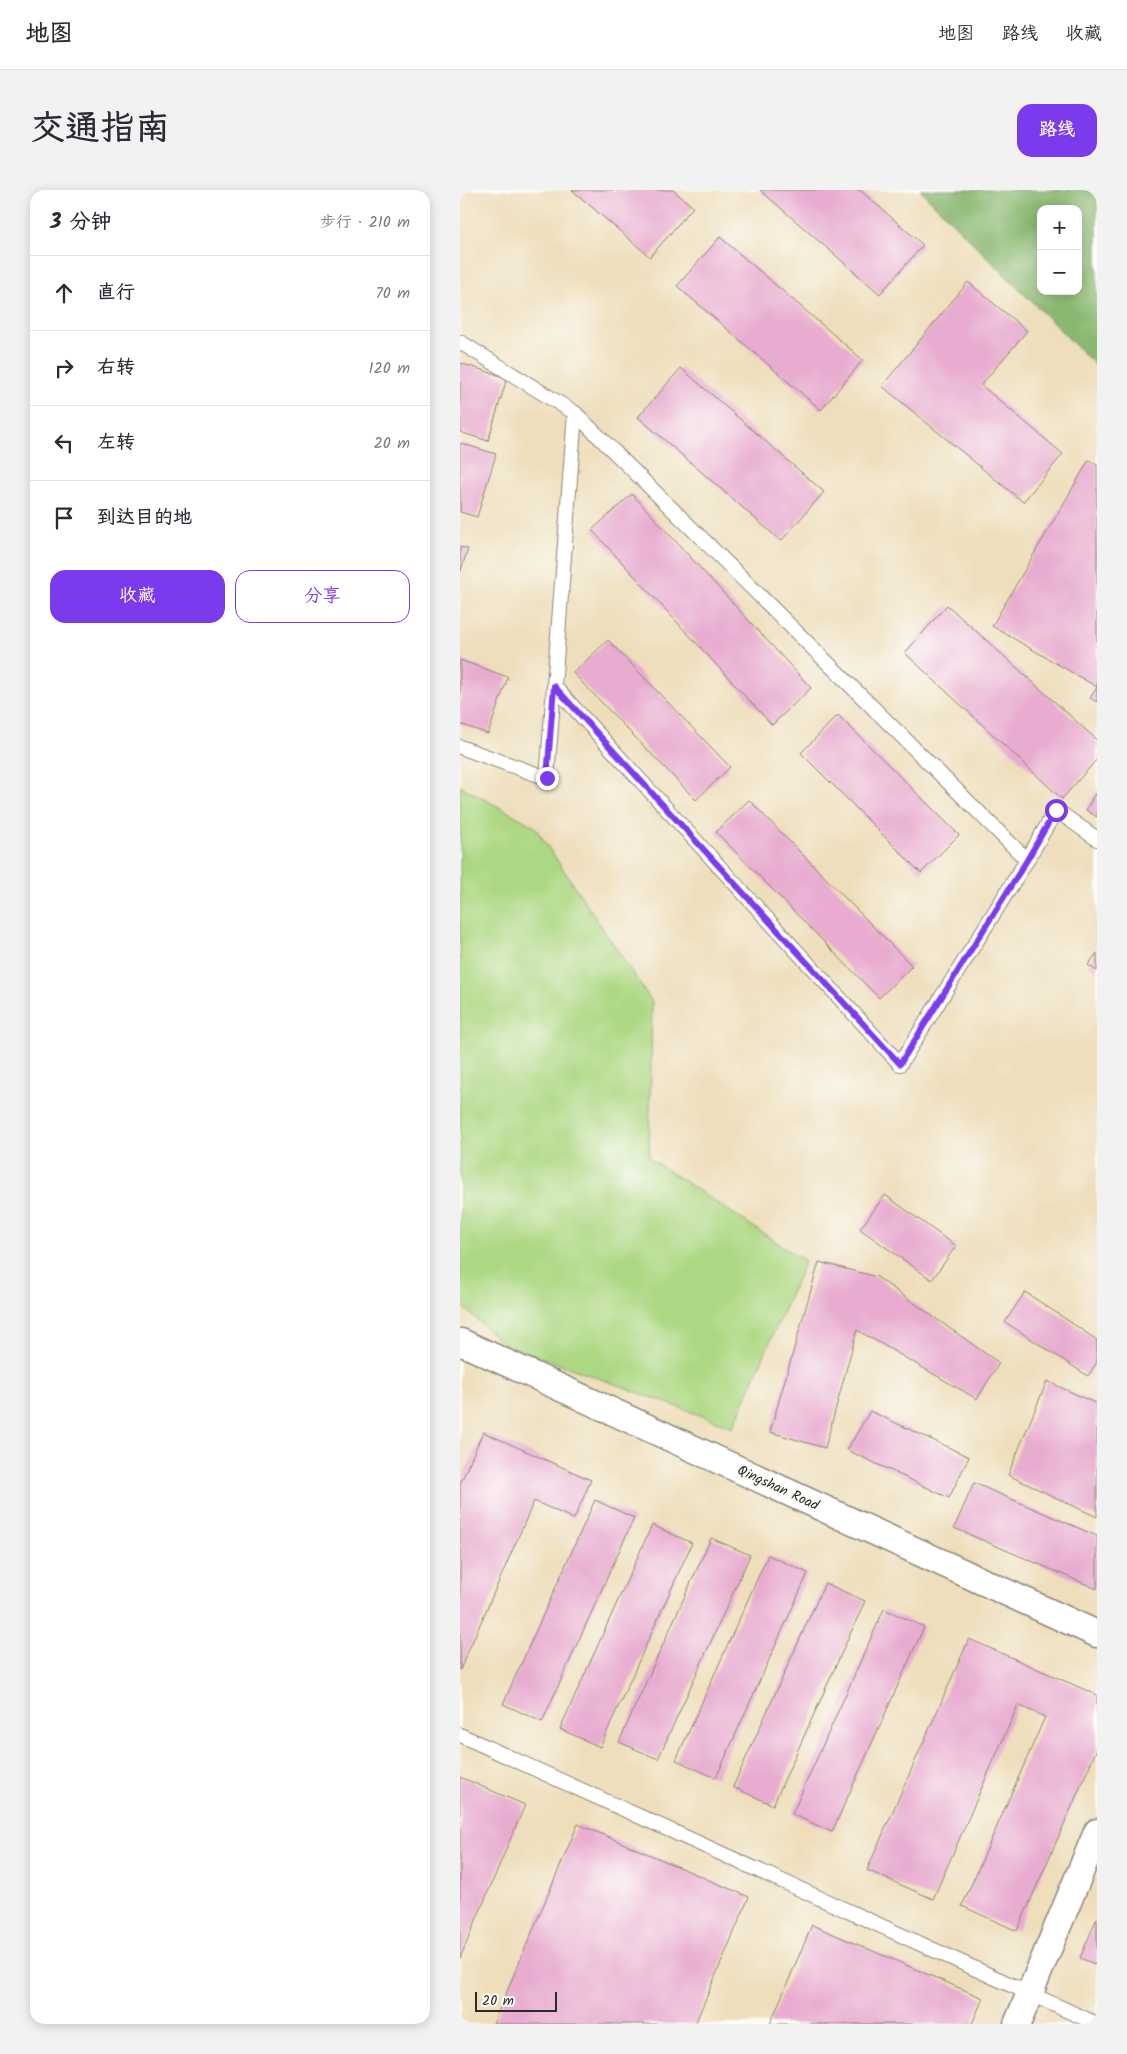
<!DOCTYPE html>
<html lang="zh">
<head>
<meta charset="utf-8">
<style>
  :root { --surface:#fff; --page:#f2f2f3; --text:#2b2b33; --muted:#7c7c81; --line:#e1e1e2; --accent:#7c3aed }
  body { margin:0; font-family:Kalam,"LXGW WenKai TC",sans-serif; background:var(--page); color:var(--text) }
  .controls { position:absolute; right:15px; top:15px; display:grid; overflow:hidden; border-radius:10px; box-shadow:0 2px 12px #0003 }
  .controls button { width:45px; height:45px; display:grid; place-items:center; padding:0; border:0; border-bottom:1px solid var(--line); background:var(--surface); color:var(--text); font:25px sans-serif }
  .scale { position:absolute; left:15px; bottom:12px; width:82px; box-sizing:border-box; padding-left:5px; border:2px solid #2b2b2b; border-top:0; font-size:14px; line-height:18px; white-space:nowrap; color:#2b2b2b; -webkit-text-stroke:4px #fdfcf7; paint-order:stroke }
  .stop { position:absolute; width:15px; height:15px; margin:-11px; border:4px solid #7c3aed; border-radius:50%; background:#fff }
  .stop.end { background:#7c3aed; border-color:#fff; box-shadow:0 1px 5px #0008 }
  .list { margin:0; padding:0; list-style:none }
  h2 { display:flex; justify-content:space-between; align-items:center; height:65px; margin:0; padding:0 20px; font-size:21px }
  h2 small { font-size:16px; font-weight:400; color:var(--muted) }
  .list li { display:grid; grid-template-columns:32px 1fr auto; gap:15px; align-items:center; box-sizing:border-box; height:75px; padding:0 20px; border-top:1px solid var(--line) }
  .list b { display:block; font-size:19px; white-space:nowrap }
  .list em { font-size:16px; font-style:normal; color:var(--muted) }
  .actions { display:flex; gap:10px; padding:15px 20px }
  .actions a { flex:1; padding:11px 0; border:1px solid var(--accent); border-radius:15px; text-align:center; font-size:18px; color:var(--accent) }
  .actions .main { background:var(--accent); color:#fff }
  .icon { flex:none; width:28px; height:28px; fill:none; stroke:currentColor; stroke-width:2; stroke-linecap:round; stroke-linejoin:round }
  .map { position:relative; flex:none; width:637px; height:1834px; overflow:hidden; border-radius:15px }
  header { display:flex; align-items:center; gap:30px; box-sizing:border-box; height:70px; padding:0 25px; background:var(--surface); border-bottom:1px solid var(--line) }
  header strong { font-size:24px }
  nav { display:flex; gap:28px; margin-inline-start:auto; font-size:18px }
  .intro { display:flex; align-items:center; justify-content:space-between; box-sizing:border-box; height:120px; padding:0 30px }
  h1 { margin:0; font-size:35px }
  .button { padding:12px 22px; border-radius:15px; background:var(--accent); color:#fff; font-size:18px; font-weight:700 }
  main { display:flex; gap:30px; padding:0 30px }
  aside { flex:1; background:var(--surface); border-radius:15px; box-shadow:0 2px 12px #0003 }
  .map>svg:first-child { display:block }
  .green { fill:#add883; stroke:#6c8257 }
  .forest { fill:#8ab871; stroke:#5a724e; fill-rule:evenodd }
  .building { fill:#e8acd0 }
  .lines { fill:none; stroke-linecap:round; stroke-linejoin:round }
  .lane-casing { stroke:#8c8474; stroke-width:16 }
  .street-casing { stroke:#8c8474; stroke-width:29 }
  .lane { stroke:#fff; stroke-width:14 }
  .street { stroke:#fff; stroke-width:26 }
  .route { stroke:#7c3aed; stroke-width:6 }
  .labels { text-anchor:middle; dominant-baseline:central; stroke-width:4; stroke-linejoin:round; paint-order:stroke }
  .street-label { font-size:14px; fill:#2b2b2b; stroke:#fdfcf7 }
</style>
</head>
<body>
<header>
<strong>地图</strong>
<nav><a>地图</a><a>路线</a><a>收藏</a></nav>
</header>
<div class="intro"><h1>交通指南</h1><a class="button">路线</a></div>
<main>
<aside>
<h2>3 分钟<small>步行 · 210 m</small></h2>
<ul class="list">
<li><svg class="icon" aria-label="ahead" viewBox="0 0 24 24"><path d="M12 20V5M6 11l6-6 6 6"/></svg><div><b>直行</b></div><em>70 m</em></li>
<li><svg class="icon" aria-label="right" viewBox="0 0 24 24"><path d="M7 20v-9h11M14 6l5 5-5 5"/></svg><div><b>右转</b></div><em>120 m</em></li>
<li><svg class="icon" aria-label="left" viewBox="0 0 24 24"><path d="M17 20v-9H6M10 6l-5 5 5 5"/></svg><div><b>左转</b></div><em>20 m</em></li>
<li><svg class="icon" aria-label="arrive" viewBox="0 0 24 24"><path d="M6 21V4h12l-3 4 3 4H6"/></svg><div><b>到达目的地</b></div></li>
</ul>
<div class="actions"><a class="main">收藏</a><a>分享</a></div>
</aside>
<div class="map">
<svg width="637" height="1834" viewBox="0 0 637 1834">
  <rect width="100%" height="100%" fill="#fdfcf7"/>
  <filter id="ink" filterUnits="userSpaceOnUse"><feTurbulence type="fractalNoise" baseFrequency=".02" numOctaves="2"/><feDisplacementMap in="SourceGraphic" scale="10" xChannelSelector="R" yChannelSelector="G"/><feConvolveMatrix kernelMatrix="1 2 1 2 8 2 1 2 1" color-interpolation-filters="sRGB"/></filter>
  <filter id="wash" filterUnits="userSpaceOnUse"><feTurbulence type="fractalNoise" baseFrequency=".0096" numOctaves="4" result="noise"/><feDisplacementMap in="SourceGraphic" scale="20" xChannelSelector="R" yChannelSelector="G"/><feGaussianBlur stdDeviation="1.12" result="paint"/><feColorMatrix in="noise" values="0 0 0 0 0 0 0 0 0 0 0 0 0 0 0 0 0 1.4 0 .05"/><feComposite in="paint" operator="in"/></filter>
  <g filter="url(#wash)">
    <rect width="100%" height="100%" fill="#eedebc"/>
    <path class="green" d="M 0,596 L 74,636 L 192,812 L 189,968 L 345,1071 L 273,1237 L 42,1153 L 0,1114 Z"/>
    <path class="forest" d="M 460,0 L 637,0 L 637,177 ZM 581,19 L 618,19 L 618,101 L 581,101 Z"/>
    <g id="blocks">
      <g class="building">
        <path d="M 112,0 L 213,0 L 233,17 L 190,67 Z"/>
        <path d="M 300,0 L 400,0 L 463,55 L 420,104 Z"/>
        <path d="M 260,47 L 403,170 L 361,220 L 217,96 Z"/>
        <path d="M 508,92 L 567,141 L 521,195 L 603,264 L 563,312 L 422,196 Z"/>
        <path d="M 0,173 L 47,188 L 28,251 L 0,242 Z"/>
        <path d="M 221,178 L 364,302 L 321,351 L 178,227 Z"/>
        <path d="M 0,253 L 36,264 L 17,327 L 0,322 Z"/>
        <path d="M 629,270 L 637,275 L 637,512 L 630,508 L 637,497 L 532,436 Z"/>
        <path d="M 172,304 L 351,498 L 312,535 L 132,340 Z"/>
        <path d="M 0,357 L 8,359 L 0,383 Z"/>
        <path d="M 487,415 L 637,550 L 637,569 L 602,609 L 445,463 Z"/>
        <path d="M 148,450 L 270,577 L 236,610 L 113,483 Z"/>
        <path d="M 0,470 L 48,487 L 28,544 L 0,534 Z"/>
        <path d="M 378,525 L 499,645 L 461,683 L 341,563 Z"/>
        <path d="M 637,600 L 637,627 L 626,620 Z"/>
        <path d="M 289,610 L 452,776 L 419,808 L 256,642 Z"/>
        <path d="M 637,763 L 637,781 L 628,775 Z"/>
        <path d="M 425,1005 L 496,1056 L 472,1090 L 400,1039 Z"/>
        <path d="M 359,1072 L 417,1087 L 539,1173 L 517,1209 L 397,1140 L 365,1258 L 310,1242 Z"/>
        <path d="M 565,1102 L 637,1150 L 637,1172 L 628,1186 L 545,1132 Z"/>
        <path d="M 587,1191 L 637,1214 L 637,1327 L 548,1285 Z"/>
        <path d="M 410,1221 L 509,1267 L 489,1308 L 387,1260 Z"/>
        <path d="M 23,1242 L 131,1290 L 114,1329 L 74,1311 L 0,1480 L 0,1294 Z"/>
        <path d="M 514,1293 L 637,1346 L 637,1399 L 494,1338 Z"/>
        <path d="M 135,1310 L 174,1328 L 82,1532 L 43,1514 Z"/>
        <path d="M 192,1335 L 232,1353 L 140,1557 L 100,1539 Z"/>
        <path d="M 251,1348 L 290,1365 L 198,1569 L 159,1552 Z"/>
        <path d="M 308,1365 L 348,1383 L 256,1588 L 216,1570 Z"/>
        <path d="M 365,1393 L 405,1411 L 313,1615 L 273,1597 Z"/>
        <path d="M 424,1419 L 464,1437 L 372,1642 L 332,1624 Z"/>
        <path d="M 509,1449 L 637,1505 L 637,1559 L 557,1741 L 502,1716 L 585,1527 L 558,1515 L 473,1709 L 407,1680 Z"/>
        <path d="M 0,1587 L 65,1615 L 0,1768 Z"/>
        <path d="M 118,1634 L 289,1707 L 235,1834 L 33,1834 Z"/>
        <path d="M 637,1728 L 637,1775 L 620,1768 Z"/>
        <path d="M 352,1735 L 523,1808 L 512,1834 L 310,1834 Z"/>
      </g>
    </g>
  </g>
  <g filter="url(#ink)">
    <use href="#blocks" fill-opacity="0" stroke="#8c8474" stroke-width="1"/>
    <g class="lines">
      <g class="lane-casing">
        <g id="lane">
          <path d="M 0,152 L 115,223 L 567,670 L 596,620 L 637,649"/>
          <path d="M 94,496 L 440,874 L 567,670"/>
          <path d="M 0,557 L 87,588 L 115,223"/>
          <path d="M 0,1545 L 637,1834"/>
        </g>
      </g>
      <g class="street-casing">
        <g id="street">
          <path d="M 0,1154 L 1,1152 L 637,1444"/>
          <path d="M 557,1834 L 637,1642"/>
        </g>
      </g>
      <use href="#lane" class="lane"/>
      <use href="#street" class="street"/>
    </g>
  </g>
  <g class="lines" filter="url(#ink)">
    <path class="route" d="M 87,588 L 94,496 L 440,874 L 567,670 L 596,620"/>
  </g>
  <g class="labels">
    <g class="street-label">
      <text transform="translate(318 1298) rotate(25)">Qingshan Road</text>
    </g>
  </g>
</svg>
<div class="controls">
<button>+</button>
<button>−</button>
</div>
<div class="scale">20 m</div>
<div class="stop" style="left:596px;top:620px"></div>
<div class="stop end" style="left:87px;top:588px"></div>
</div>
</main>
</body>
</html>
